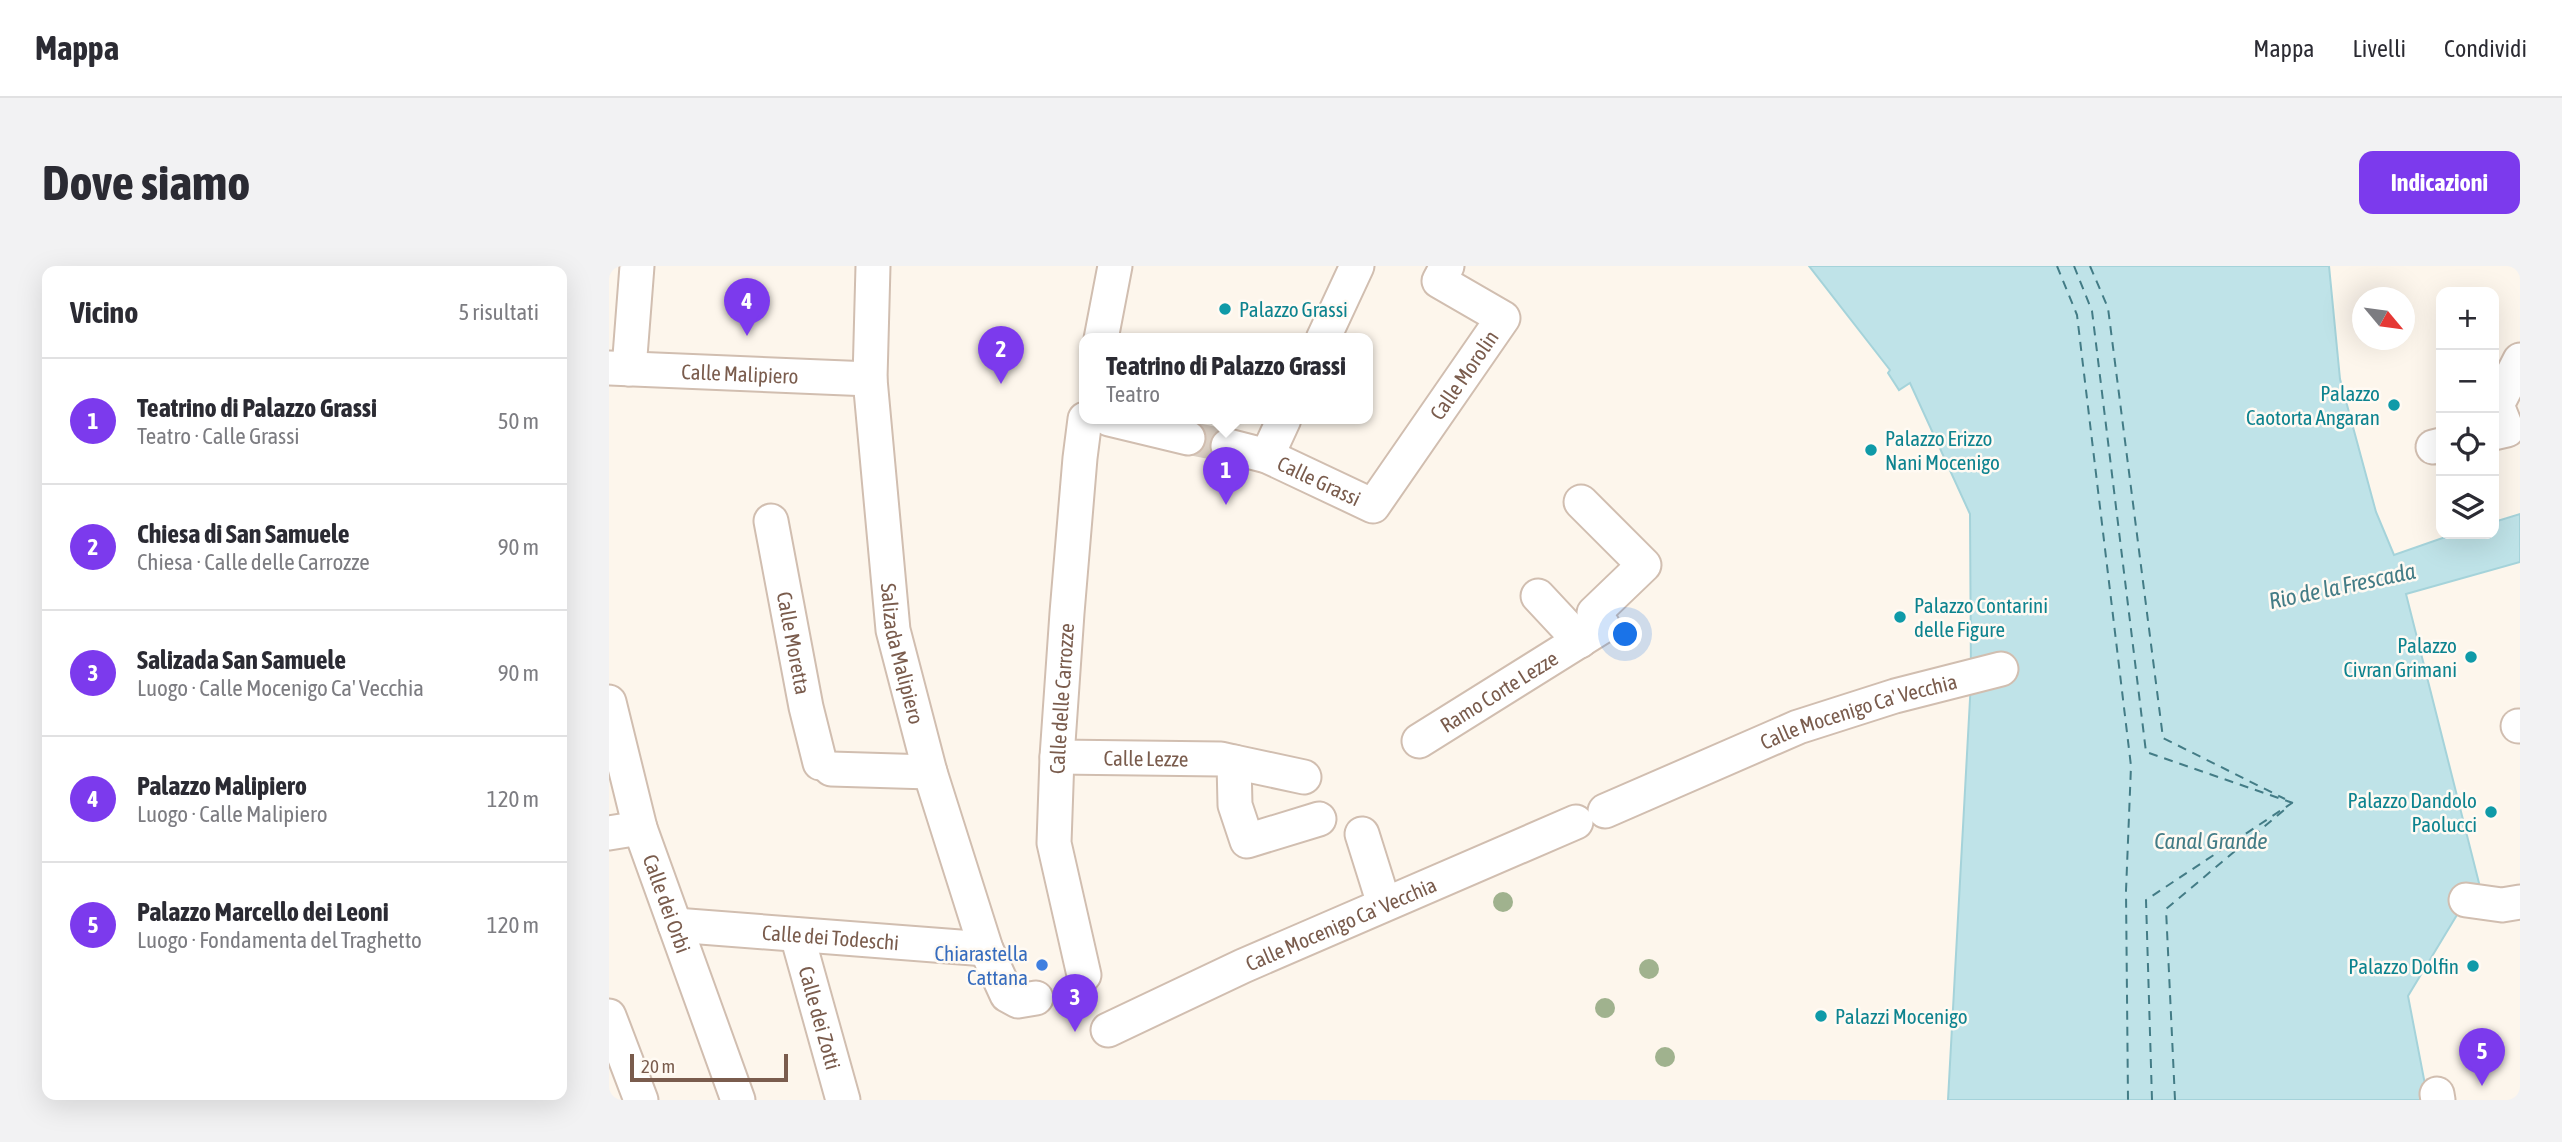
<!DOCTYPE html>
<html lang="it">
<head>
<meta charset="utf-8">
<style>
  :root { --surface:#fff; --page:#f2f2f3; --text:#2b2b33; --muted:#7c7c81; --line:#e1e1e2; --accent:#7c3aed }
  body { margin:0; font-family:"Asap Condensed",sans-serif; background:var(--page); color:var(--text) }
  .controls { position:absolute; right:21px; top:21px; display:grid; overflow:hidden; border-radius:14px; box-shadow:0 7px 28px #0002 }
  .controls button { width:63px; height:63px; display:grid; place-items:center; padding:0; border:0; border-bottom:2px solid var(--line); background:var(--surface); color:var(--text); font:35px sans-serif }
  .compass { position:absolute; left:1743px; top:21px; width:63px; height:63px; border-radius:50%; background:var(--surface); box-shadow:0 7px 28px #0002; rotate:119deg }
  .scale { position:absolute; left:21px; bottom:18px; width:158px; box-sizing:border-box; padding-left:7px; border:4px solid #7a5c4d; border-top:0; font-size:19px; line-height:24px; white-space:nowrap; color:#7a5c4d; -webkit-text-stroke:5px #fffaf3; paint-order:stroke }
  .you { position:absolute; left:1017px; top:369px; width:24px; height:24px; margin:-18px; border:5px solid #fff; border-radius:50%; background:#1a73e8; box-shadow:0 0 0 10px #1a73e833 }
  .badge { display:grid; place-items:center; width:46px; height:46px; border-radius:50%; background:var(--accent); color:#fff; font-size:23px; font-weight:700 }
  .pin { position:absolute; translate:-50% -58px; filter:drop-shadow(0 2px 4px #0008) }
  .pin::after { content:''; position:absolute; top:37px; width:24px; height:21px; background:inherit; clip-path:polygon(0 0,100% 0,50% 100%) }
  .popup { position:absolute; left:470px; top:67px; width:294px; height:91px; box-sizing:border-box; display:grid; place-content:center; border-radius:14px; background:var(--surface); filter:drop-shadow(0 2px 5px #0005); font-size:23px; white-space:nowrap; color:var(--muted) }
  .popup b { font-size:26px; color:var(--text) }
  .popup::after { content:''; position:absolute; left:50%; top:100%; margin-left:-14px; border:14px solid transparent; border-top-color:var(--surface) }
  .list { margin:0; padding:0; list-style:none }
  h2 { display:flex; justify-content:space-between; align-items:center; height:91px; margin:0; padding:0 28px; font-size:30px }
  h2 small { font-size:23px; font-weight:400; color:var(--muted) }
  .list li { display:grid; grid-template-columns:46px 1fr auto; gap:21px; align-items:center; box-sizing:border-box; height:126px; padding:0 28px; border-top:2px solid var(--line) }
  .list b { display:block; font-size:26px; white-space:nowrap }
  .list p { margin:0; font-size:23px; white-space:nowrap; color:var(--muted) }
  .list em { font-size:23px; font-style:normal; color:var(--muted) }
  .icon { flex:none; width:38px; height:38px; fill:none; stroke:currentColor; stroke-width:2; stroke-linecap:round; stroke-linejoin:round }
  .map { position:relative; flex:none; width:1911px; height:834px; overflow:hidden; border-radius:14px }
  header { display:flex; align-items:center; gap:42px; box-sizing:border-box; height:98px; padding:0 35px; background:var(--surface); border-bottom:2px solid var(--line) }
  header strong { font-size:33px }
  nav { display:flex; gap:38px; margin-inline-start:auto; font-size:24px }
  .intro { display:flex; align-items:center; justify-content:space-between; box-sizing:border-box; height:168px; padding:0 42px }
  h1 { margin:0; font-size:49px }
  .button { padding:18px 32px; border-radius:14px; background:var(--accent); color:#fff; font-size:24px; font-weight:700 }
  main { display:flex; gap:42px; padding:0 42px }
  aside { flex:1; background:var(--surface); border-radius:14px; box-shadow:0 7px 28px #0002 }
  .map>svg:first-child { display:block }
  .water { fill:#bfe3e8; stroke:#a5d3da; stroke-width:2 }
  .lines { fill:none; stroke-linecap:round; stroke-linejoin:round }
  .ferry { stroke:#437c86; stroke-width:2; stroke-dasharray:9 7; stroke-linecap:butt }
  .pedestrian-tunnel { stroke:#dcd0c4; stroke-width:33; stroke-dasharray:33 17; stroke-linecap:butt }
  .pedestrian-casing { stroke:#d1beb0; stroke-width:37 }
  .pedestrian { stroke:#fff; stroke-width:33 }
  .tree { fill:#a0b28e }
  .culture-dot { fill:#0f9aa8; stroke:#fffaf3; stroke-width:2.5 }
  .shop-dot { fill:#3f7fe0; stroke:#fffaf3; stroke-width:2.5 }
  .labels { text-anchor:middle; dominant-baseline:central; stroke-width:5; stroke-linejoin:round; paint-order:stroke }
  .culture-label { font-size:21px; fill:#0d838f; stroke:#fffaf3; text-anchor:start }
  .street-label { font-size:21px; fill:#7a5c4d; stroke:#fffaf3 }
  .shop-label { font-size:21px; fill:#366cbe; stroke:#fffaf3; text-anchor:end }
  .water-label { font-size:23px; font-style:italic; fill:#437c86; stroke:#fffaf3 }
</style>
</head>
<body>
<header>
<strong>Mappa</strong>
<nav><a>Mappa</a><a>Livelli</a><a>Condividi</a></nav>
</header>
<div class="intro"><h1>Dove siamo</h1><a class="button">Indicazioni</a></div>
<main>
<aside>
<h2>Vicino<small>5 risultati</small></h2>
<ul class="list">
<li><span class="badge">1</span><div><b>Teatrino di Palazzo Grassi</b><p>Teatro · Calle Grassi</p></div><em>50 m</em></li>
<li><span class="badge">2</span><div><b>Chiesa di San Samuele</b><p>Chiesa · Calle delle Carrozze</p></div><em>90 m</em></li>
<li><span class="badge">3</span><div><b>Salizada San Samuele</b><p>Luogo · Calle Mocenigo Ca' Vecchia</p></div><em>90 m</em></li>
<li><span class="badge">4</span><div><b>Palazzo Malipiero</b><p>Luogo · Calle Malipiero</p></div><em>120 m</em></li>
<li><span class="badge">5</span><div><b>Palazzo Marcello dei Leoni</b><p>Luogo · Fondamenta del Traghetto</p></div><em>120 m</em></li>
</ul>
</aside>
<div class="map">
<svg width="1911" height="834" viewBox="0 0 1911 834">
  <rect width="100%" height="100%" fill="#fdf6ec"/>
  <path class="water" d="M 1200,0 L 1720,0 L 1731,113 L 1767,246 L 1785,289 L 1845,268 L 1885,268 L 1885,256 L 1911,248 L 1911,296 L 1797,328 L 1870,617 L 1857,634 L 1799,730 L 1819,834 L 1339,834 L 1362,415 L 1361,248 L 1301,117 L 1290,124 L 1279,107 L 1281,104 Z"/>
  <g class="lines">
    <g class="ferry">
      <path d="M 1448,0 L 1468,49 L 1522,500 L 1517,625 L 1519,834"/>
      <path d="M 1465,0 L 1483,45 L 1537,486 L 1684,537"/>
      <path d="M 1481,0 L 1499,42 L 1554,472 L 1676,533"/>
      <path d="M 1543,834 L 1537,634 L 1683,537"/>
      <path d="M 1566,834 L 1557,643 L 1675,544"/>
    </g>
    <path class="pedestrian-tunnel" d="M 579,172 L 619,180"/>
    <g class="pedestrian-casing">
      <g id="pedestrian">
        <path id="s1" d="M 264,0 L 261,113 L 284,364 L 321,506 L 377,683 L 398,729 L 409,735 L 427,732"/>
        <path d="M 492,73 L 506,0"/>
        <path d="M 714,73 L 748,0"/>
        <path id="s2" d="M 0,102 L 261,113"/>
        <path d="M 20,103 L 28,0"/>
        <path d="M 500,153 L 579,172"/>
        <path d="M 1885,167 L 1898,164 L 1888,139 L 1911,94"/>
        <path id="s3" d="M 619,180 L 658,190 L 764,240 L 894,52 L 830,15 L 838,0"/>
        <path d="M 1824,181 L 1832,179"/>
        <path d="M 658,190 L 675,153"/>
        <path id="s4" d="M 162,255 L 197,441 L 211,497"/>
        <path d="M 929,330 L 971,375"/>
        <path id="s5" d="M 0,436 L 31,562 L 129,834"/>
        <path d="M 1909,460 L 1911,460"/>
        <path id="s6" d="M 810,475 L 994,360 L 985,347 L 1035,299 L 972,236"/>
        <path id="s7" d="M 448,491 L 612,493 L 625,496 L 626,539 L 638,575 L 710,553"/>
        <path d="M 625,496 L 695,511"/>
        <path d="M 222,503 L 321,506"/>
        <path id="s8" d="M 996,545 L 1189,461 L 1286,430 L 1392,403"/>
        <path d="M 0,567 L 31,562"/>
        <path d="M 753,568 L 775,638"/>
        <path d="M 1857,634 L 1893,639 L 1911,636"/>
        <path id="s9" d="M 66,659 L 377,683"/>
        <path id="s10" d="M 188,669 L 234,834"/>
        <path id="s11" d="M 475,709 L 445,577 L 448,491 L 458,347 L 471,192 L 476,153"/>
        <path d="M 0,750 L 32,834"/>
        <path id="s12" d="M 499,764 L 634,700 L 967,556"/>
        <path d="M 1828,828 L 1829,834"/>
      </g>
    </g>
    <use href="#pedestrian" class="pedestrian"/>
  </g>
  <g class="tree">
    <circle cx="894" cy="636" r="10"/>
    <circle cx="1040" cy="703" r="10"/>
    <circle cx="996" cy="742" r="10"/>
    <circle cx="1056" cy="791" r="10"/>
  </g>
  <g class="culture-dot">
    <circle cx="616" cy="43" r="7"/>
    <circle cx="1785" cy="139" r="7"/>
    <circle cx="1262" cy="184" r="7"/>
    <circle cx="1291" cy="351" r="7"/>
    <circle cx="1862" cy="391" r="7"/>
    <circle cx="1882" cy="546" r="7"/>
    <circle cx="1864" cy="700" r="7"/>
    <circle cx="1212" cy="750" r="7"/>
  </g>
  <circle class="shop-dot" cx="433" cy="699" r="7"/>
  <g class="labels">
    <g class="culture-label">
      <text x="630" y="43">Palazzo Grassi</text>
      <text x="1771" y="127" text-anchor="end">Palazzo<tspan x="1771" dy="24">Caotorta Angaran</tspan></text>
      <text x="1276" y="172">Palazzo Erizzo<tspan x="1276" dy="24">Nani Mocenigo</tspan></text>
      <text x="1305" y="339">Palazzo Contarini<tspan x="1305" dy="24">delle Figure</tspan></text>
      <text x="1848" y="379" text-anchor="end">Palazzo<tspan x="1848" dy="24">Civran Grimani</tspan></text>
      <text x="1868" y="534" text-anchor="end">Palazzo Dandolo<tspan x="1868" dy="24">Paolucci</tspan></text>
      <text x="1850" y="700" text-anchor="end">Palazzo Dolfin</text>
      <text x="1226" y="750">Palazzi Mocenigo</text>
    </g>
    <g class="street-label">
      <text stroke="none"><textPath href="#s2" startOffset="131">Calle Malipiero</textPath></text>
      <text stroke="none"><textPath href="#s3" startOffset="317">Calle Morolin</textPath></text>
      <text stroke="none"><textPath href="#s3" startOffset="98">Calle Grassi</textPath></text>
      <text stroke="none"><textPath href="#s4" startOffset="124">Calle Moretta</textPath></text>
      <text stroke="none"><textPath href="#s1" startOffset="390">Salizada Malipiero</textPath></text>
      <text stroke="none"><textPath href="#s6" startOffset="94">Ramo Corte Lezze</textPath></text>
      <text stroke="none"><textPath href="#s11" startOffset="280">Calle delle Carrozze</textPath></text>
      <text stroke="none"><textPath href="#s8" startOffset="273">Calle Mocenigo Ca' Vecchia</textPath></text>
      <text stroke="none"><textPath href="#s7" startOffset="89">Calle Lezze</textPath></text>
      <text stroke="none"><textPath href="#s5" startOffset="210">Calle dei Orbi</textPath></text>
      <text stroke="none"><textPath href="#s12" startOffset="256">Calle Mocenigo Ca' Vecchia</textPath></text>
      <text stroke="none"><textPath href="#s9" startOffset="156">Calle dei Todeschi</textPath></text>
      <text stroke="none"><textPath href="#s10" startOffset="86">Calle dei Zotti</textPath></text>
    </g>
    <g class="shop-label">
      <text x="419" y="687">Chiarastella<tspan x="419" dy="24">Cattana</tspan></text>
    </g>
    <g class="water-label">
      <text transform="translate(1733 320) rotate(-12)">Rio de la Frescada</text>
      <text x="1602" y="575">Canal Grande</text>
    </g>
  </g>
</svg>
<div class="controls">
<button>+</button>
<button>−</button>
<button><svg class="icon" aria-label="locate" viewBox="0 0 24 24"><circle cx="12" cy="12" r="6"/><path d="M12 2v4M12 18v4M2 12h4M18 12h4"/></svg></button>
<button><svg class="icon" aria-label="layers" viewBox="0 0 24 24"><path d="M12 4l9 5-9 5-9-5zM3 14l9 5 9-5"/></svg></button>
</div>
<svg class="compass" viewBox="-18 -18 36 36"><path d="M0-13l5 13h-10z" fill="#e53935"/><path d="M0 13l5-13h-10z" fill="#7c7c81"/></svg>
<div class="scale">20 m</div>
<div class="you"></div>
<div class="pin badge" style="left:617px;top:239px">1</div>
<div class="popup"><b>Teatrino di Palazzo Grassi</b>Teatro</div>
<div class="pin badge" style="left:392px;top:118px">2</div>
<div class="pin badge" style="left:466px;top:766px">3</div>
<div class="pin badge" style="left:138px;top:70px">4</div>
<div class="pin badge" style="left:1873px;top:820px">5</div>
</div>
</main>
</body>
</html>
